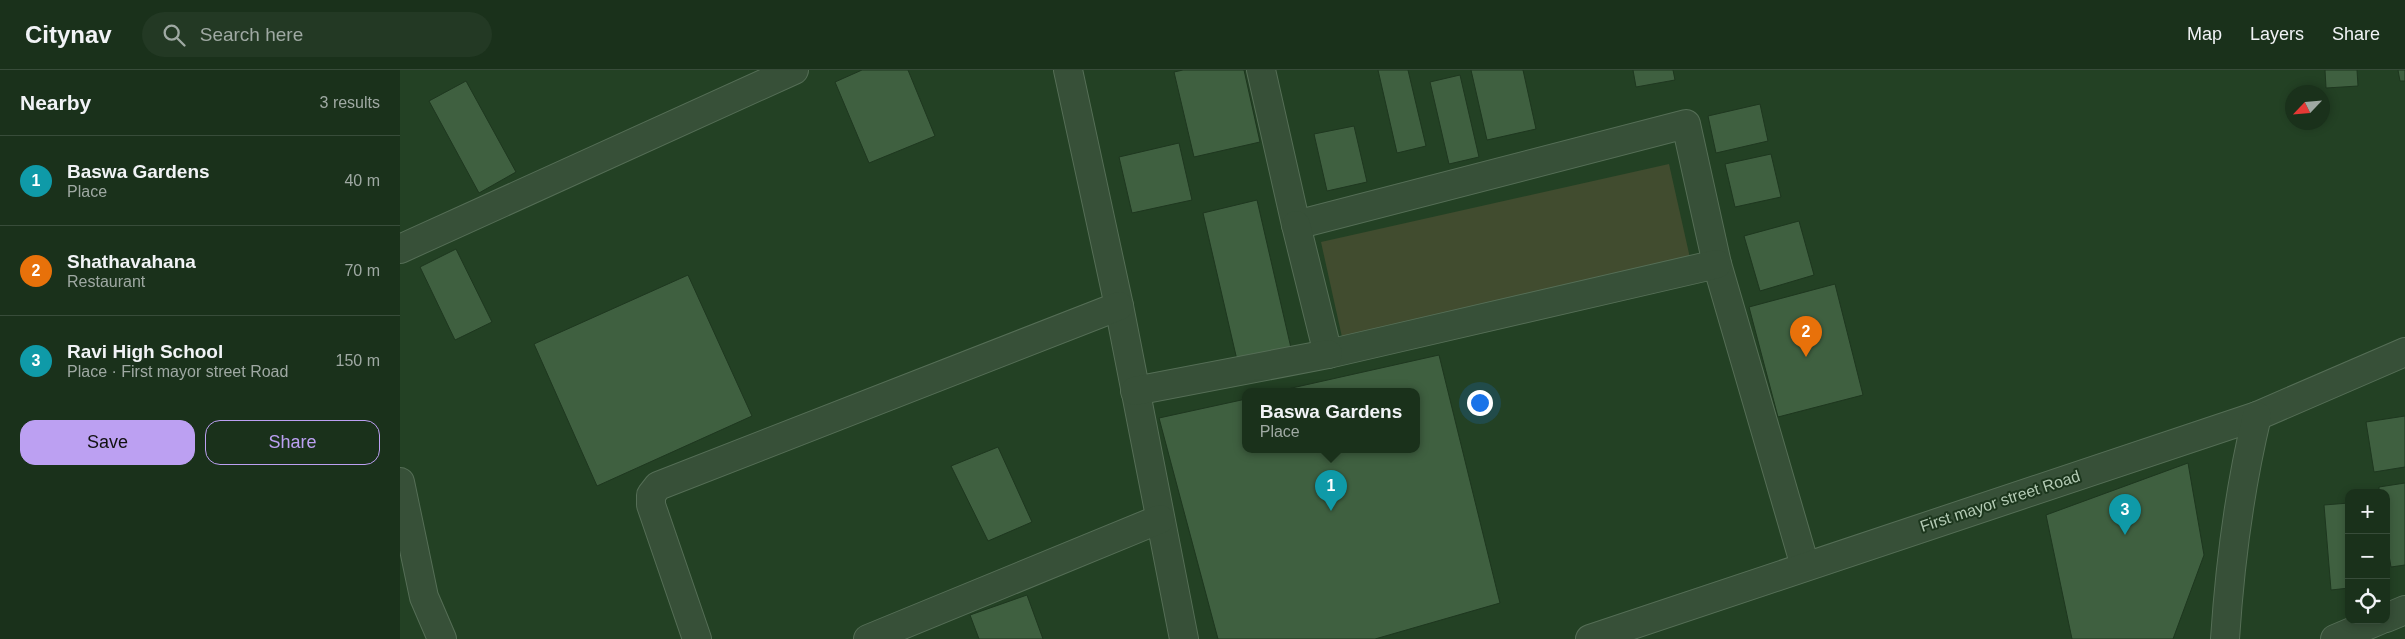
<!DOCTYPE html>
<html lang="en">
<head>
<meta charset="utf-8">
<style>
  :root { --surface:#1a311b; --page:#233924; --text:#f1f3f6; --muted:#9fa9a3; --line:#384c3a; --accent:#bca0f2 }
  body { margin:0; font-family:Arial,sans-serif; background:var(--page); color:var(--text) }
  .controls { position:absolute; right:15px; bottom:15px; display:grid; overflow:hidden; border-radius:10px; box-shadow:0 2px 8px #0003 }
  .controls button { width:45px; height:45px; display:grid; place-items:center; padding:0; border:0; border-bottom:1px solid var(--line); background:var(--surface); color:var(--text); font:25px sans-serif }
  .compass { position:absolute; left:1885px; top:15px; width:45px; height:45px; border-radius:50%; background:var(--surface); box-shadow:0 2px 8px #0003; rotate:244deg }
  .you { position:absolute; left:1079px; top:332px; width:18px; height:18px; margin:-12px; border:4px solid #fff; border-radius:50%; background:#1a73e8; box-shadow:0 0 0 8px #1a73e833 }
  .badge { display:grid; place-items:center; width:32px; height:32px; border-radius:50%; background:var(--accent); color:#fff; font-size:16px; font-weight:700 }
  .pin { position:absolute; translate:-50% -41px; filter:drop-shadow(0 1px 2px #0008) }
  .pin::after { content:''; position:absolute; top:26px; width:18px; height:15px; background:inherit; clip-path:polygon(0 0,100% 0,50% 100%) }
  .popup { position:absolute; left:842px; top:318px; width:178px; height:65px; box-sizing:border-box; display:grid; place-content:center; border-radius:10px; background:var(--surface); filter:drop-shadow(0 1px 4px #0005); font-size:16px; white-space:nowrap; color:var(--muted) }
  .popup b { font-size:19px; color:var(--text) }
  .popup::after { content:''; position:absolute; left:50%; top:100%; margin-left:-10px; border:10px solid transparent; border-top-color:var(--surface) }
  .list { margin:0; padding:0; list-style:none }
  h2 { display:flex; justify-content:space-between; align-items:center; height:65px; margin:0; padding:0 20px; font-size:21px }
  h2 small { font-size:16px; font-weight:400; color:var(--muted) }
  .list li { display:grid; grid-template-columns:32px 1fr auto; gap:15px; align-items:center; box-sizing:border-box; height:90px; padding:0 20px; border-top:1px solid var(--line) }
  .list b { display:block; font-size:19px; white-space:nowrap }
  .list p { margin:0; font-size:16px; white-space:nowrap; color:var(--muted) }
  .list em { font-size:16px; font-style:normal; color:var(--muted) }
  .actions { display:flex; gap:10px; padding:15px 20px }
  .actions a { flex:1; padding:11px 0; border:1px solid var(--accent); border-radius:15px; text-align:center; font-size:18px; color:var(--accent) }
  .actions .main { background:var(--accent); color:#111 }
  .icon { flex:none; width:28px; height:28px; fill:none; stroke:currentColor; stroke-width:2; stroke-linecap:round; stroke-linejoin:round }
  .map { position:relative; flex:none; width:2005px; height:569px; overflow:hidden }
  header { display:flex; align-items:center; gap:30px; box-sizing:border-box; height:70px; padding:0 25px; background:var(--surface); border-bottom:1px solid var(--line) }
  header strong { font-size:24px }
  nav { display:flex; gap:28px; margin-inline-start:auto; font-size:18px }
  .search { width:350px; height:45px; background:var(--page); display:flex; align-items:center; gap:12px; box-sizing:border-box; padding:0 18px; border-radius:28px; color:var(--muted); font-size:19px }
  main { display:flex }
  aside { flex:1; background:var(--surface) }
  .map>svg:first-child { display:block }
  .green { fill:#414c2f }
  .building { fill:#3f6040; stroke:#1e371f }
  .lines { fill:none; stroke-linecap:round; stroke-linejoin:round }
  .minor-casing { stroke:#556e56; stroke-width:30 }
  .minor { stroke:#375038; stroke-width:28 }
  .labels { text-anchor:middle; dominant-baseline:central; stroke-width:4; stroke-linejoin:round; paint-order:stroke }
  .street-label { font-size:16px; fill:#b4cbb5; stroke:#1c361d }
</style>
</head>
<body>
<header>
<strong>Citynav</strong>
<div class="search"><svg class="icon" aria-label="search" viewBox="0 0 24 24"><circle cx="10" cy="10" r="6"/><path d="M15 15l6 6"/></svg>Search here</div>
<nav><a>Map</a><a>Layers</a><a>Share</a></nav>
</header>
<main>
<aside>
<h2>Nearby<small>3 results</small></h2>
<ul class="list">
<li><span class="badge" style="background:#0f9aa8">1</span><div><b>Baswa Gardens</b><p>Place</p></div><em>40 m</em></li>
<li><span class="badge" style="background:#e8710a">2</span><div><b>Shathavahana</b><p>Restaurant</p></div><em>70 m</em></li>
<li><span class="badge" style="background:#0f9aa8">3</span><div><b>Ravi High School</b><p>Place · First mayor street Road</p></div><em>150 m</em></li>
</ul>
<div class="actions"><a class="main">Save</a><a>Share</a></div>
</aside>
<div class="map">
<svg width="2005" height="569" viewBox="0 0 2005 569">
  <rect width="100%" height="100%" fill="#234124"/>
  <path class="green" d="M 1269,94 L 1290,188 L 942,267 L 921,172 Z"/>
  <g class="building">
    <path d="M 462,0 L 508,0 L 535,66 L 469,93 L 435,12 Z"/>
    <path d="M 783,0 L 844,0 L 860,72 L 794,87 L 774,2 Z"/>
    <path d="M 978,0 L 1008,0 L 1026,76 L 997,83 Z"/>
    <path d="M 1071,0 L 1123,0 L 1136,59 L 1087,70 Z"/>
    <path d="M 1233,0 L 1273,0 L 1275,10 L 1236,17 Z"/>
    <path d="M 1925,0 L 1957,0 L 1958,16 L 1926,18 Z"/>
    <path d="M 1998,0 L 2005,0 L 2005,11 L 2000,11 Z"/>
    <path d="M 1060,5 L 1079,87 L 1049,94 L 1030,12 Z"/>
    <path d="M 66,11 L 116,102 L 79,123 L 29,31 Z"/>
    <path d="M 1360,34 L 1368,71 L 1316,83 L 1308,46 Z"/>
    <path d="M 954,56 L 967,112 L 927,121 L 914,64 Z"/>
    <path d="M 779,73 L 792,130 L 732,143 L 719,87 Z"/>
    <path d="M 1371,84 L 1381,127 L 1335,137 L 1325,94 Z"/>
    <path d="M 857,130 L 891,278 L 837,290 L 803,143 Z"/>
    <path d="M 1399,151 L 1414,205 L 1360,221 L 1344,166 Z"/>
    <path d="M 56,179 L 92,252 L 55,270 L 20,197 Z"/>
    <path d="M 288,205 L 352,346 L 197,416 L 134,274 Z"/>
    <path d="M 1435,214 L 1463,325 L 1378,347 L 1349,237 Z"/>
    <path d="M 1039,285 L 1100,533 L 975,569 L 818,569 L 759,348 L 846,329 L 846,380 L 1016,380 L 1016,322 L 874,322 Z"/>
    <path d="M 2005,346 L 2005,397 L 1974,402 L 1966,352 Z"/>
    <path d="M 598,377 L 632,452 L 588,471 L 551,396 Z"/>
    <path d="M 1788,393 L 1804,485 L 1773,569 L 1672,569 L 1646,445 Z"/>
    <path d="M 2005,413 L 2005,495 L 1991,497 L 1986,468 L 1986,423 L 1979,423 L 1979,417 Z"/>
    <path d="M 1949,433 L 1949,518 L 1931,520 L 1924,435 Z"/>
    <path d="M 627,525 L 643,569 L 579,569 L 570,545 Z"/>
  </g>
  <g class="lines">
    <g class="minor-casing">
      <g id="minor">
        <path d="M 668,0 L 719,236 L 784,569"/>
        <path d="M 861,0 L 896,155 L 1286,54 L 1317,194 L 1405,496"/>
        <path d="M 896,155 L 928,284 L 1317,194"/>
        <path d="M 0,179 L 394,0"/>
        <path d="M 735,321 L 928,284"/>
        <path d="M 0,412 L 24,527 L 42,569"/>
        <path d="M 1986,548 L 2005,540"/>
        <path d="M 297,569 L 251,435 L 251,425 L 258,416 L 719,236"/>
        <path d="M 468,569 L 760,449"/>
        <path d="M 1190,569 L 1857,346 L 2005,282"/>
        <path d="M 1825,569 C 1830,492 1839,421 1857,346"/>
        <path d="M 1935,569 L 1980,550"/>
      </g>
    </g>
    <use href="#minor" class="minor"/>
  </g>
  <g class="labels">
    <g class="street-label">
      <text transform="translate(1600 431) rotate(-18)">First mayor street Road</text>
    </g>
  </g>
</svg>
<div class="controls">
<button>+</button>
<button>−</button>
<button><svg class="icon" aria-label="locate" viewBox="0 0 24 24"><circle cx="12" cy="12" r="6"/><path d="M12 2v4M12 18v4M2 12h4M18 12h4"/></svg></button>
</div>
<svg class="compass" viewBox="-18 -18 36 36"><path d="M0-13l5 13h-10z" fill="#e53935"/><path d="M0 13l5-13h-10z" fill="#9fa9a3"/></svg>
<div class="you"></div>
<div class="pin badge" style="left:931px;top:441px;background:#0f9aa8">1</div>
<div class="popup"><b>Baswa Gardens</b>Place</div>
<div class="pin badge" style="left:1406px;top:287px;background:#e8710a">2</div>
<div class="pin badge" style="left:1725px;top:465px;background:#0f9aa8">3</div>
</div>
</main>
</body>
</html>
